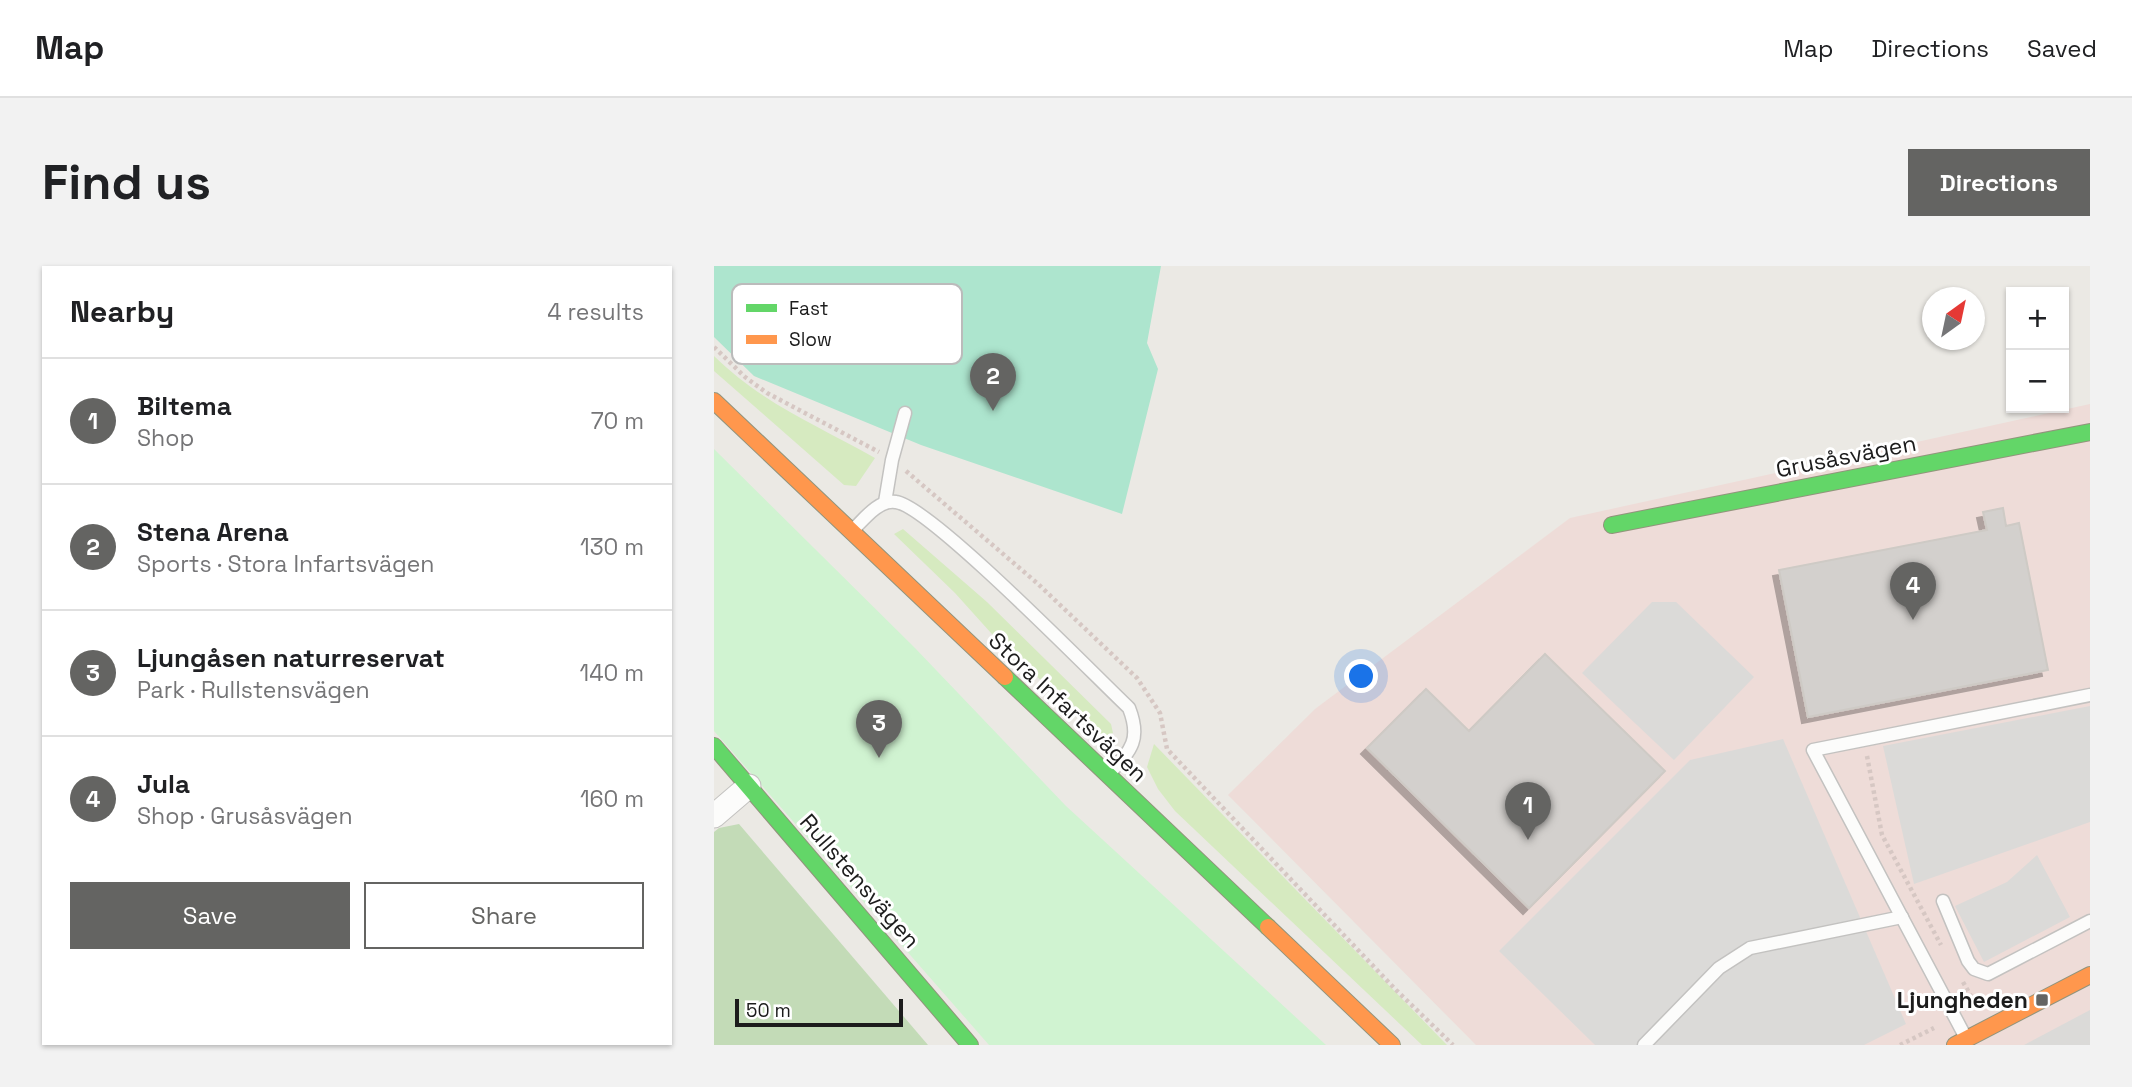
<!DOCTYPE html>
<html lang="en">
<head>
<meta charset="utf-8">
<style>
  :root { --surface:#fff; --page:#f2f2f2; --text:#202124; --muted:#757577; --line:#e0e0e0; --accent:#646462 }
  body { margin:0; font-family:"Space Grotesk",sans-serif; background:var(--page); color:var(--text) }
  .controls { position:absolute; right:21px; top:21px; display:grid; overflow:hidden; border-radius:0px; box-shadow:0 2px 5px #0004 }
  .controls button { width:63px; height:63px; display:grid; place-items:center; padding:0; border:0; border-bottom:2px solid var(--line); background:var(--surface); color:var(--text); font:35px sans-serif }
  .compass { position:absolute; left:1208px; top:21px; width:63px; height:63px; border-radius:50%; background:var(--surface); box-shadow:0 2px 5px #0004; rotate:33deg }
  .scale { position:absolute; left:21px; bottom:18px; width:168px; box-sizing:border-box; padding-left:7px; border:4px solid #1c1c1c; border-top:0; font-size:19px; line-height:24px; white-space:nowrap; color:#1c1c1c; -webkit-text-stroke:5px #fff; paint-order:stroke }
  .you { position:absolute; left:648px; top:411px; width:24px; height:24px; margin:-18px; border:5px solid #fff; border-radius:50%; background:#1a73e8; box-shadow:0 0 0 10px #1a73e833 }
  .badge { display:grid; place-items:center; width:46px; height:46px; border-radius:50%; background:var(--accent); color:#fff; font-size:23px; font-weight:700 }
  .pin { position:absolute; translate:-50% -58px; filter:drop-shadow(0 2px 4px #0008) }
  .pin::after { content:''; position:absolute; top:37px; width:24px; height:21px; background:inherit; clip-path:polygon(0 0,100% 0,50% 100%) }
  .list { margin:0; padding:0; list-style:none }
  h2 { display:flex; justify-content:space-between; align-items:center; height:91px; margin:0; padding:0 28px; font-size:30px }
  h2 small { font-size:23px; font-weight:400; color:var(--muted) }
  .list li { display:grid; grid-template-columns:46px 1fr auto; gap:21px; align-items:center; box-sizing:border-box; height:126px; padding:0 28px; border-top:2px solid var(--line) }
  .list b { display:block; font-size:26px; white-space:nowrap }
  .list p { margin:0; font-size:23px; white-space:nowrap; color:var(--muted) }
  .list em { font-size:23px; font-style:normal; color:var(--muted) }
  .actions { display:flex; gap:14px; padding:21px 28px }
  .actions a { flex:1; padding:16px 0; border:2px solid var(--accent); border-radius:0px; text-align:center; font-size:24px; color:var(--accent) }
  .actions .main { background:var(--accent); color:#fff }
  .map { position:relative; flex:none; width:1376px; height:779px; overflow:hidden; border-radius:0px }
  header { display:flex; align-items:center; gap:42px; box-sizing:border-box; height:98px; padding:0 35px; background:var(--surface); border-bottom:2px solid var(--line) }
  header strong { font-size:33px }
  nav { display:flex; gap:38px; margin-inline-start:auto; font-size:24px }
  .intro { display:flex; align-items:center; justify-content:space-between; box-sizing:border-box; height:168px; padding:0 42px }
  h1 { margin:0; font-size:49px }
  .button { padding:18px 32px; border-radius:0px; background:var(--accent); color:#fff; font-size:24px; font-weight:700 }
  main { display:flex; gap:42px; padding:0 42px }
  aside { flex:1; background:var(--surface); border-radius:0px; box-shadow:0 2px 5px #0004 }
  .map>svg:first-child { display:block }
  .commercial { fill:#eedcd8 }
  .grass { fill:#d6eac0 }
  .forest { fill:#c3dbb7 }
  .park { fill:#d0f3d1 }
  .pitch { fill:#ade5ce }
  .parking { fill:#dbdad8 }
  .building { fill:#d3d0cd; stroke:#cecac5; stroke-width:2; filter:url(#shadow) }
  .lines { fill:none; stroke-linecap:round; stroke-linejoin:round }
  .lane-casing { stroke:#c3c2c0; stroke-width:15 }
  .street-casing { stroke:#c3c2c0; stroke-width:25 }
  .fast-casing { stroke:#92947c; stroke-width:18 }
  .slow-casing { stroke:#92947c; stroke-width:18 }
  .path { stroke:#d6c7c3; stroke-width:4.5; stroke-dasharray:3.5 3.5; stroke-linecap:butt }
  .lane { stroke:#fcfcfb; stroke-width:12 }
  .street { stroke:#fcfcfb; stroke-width:23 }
  .fast { stroke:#63d668; stroke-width:16 }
  .slow { stroke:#ff974d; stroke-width:16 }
  .poi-dot { fill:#646462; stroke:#fff; stroke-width:2.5 }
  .labels { text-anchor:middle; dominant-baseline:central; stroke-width:6; stroke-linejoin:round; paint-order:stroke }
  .street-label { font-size:23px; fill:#1c1c1c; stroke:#fff }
  .poi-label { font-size:23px; font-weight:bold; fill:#1c1c1c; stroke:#fff; text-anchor:end }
  .key { fill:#fff; stroke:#bbb; stroke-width:2 }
  .key-label { font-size:19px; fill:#1c1c1c }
</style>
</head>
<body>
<header>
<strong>Map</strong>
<nav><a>Map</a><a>Directions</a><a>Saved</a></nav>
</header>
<div class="intro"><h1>Find us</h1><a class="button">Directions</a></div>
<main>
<aside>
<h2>Nearby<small>4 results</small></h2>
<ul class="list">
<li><span class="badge">1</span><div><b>Biltema</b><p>Shop</p></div><em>70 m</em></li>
<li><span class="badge">2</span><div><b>Stena Arena</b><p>Sports · Stora Infartsvägen</p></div><em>130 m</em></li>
<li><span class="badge">3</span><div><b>Ljungåsen naturreservat</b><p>Park · Rullstensvägen</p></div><em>140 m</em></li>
<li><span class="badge">4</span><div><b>Jula</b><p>Shop · Grusåsvägen</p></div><em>160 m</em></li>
</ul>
<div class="actions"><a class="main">Save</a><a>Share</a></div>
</aside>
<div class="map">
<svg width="1376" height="779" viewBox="0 0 1376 779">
  <defs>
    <filter id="shadow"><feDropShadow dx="-6" dy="6" stdDeviation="0" flood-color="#0004"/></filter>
  </defs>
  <rect width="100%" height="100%" fill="#ebe9e4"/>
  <path class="commercial" d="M 1376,138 L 1376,779 L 762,779 L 514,529 L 601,443 L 856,252 Z"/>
  <g class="grass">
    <path d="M 0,90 C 49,138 103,159 161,192 L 142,220 L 130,219 L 0,105 Z"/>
    <path d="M 189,263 L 273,336 L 397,458 L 399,467 L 388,472 L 277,367 L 241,327 L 180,268 Z"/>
    <path d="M 440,478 L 733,779 L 708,779 L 461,545 L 444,523 L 433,501 Z"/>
  </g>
  <path class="forest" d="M 25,558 L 214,779 L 0,779 L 0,566 L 5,562 Z"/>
  <path class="park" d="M 0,183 L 201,382 L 352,540 L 612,779 L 275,779 L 0,465 Z"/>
  <path class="pitch" d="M 0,0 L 447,0 L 433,77 L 444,103 L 408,248 L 207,179 L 40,110 L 0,71 Z"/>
  <g class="parking">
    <path d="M 938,336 L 962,336 L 1040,411 L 960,494 L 868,407 Z"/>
    <path d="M 1376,440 L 1376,556 L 1200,618 L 1169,480 Z"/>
    <path d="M 1069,473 L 1192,758 L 1150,779 L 881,779 L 785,685 L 976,494 Z"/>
    <path d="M 1323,589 L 1356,651 L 1270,696 L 1241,640 L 1293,616 Z"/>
    <path d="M 1376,744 L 1376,779 L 1310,779 Z"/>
  </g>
  <g class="building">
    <path d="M 1289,242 L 1292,260 L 1305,257 L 1334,404 L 1094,451 L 1065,304 L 1273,264 L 1269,246 Z"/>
    <path d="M 831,388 L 951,505 L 815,642 L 653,482 L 712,423 L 755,465 Z"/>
  </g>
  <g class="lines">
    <g class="lane-casing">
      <g id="lane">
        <path d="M 171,236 L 178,194 L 191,147"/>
        <path d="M 139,264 C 150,253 165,233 182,236 C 216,240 380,409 415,442 C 428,475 416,485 394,509"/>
        <path d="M 1229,635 L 1254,695 L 1260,703 L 1274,708 L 1376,655"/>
        <path d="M 1252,772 L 1099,484 L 1376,429"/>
        <path d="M 930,779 L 1005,702 L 1036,682 L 1188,651"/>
      </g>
    </g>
    <g class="street-casing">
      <path id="street" d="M 0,550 L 35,520"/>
    </g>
    <g class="fast-casing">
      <g id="fast">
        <path d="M 898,259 L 1376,166"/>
        <path d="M 291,411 L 554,661"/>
        <path d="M 0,480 L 256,779"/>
      </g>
    </g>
    <g class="slow-casing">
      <g id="slow">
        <path d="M 0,135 L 291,411"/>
        <path d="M 554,661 L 678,779"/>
        <path d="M 1241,779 L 1376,709"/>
      </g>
    </g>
    <g class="path">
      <path d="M 0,81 L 31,111 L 53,127 L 165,186"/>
      <path d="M 192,205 L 323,317 L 423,412 L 446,447 L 453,483 L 682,724 L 739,779"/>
      <path d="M 1153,490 L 1168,569 L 1227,679"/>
      <path d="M 1249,716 L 1262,739"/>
      <path d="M 1186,779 L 1220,762"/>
    </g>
    <use href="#lane" class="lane"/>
    <use href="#street" class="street"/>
    <use href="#fast" class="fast"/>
    <use href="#slow" class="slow"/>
  </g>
  <rect class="poi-dot" x="1321" y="727" width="14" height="14" rx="3.5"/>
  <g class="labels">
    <g class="street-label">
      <text transform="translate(1132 190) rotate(-11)">Grusåsvägen</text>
      <text transform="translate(354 441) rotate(43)">Stora Infartsvägen</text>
      <text transform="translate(146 615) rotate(49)">Rullstensvägen</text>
    </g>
    <g class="poi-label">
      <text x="1314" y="734">Ljungheden</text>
    </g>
  </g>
  <rect x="18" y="18" width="230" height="80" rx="10" class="key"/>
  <rect x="32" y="38" width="31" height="8" fill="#63d668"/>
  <rect x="32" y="69" width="31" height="9" fill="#ff974d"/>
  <g class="key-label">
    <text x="75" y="49">Fast</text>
    <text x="75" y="80">Slow</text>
  </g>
</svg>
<div class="controls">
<button>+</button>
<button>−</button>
</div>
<svg class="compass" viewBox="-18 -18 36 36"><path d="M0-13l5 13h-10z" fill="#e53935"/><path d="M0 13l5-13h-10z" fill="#757577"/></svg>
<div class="scale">50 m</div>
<div class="you"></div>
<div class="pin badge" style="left:814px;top:574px">1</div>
<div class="pin badge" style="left:279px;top:145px">2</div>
<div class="pin badge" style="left:165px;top:492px">3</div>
<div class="pin badge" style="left:1199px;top:354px">4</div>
</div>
</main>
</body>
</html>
